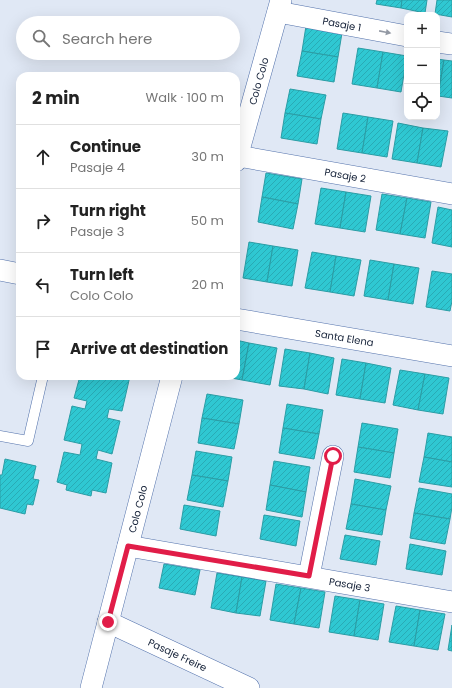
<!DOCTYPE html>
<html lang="en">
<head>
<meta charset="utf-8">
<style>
  :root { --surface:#fff; --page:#f2f2f2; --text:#222; --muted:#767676; --line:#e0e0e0 }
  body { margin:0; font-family:Poppins,sans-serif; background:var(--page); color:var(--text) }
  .controls { position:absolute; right:12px; top:12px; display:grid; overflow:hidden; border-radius:8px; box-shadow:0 4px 16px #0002 }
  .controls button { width:36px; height:36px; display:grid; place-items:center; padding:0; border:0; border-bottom:1px solid var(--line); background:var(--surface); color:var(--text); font:20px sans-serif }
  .stop { position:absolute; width:12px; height:12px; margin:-9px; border:3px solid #e11d48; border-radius:50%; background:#fff }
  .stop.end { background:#e11d48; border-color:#fff; box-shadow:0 1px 4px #0008 }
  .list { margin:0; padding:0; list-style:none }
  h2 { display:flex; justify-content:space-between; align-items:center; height:52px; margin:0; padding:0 16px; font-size:17px }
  h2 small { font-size:13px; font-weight:400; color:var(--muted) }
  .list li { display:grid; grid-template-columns:26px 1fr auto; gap:12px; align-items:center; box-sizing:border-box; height:64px; padding:0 16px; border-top:1px solid var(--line) }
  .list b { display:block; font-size:15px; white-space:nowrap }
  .list p { margin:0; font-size:13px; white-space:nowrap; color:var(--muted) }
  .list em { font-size:13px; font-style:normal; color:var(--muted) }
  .icon { flex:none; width:22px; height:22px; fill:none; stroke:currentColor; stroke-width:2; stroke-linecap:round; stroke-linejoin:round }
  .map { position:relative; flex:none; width:452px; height:688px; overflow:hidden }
  .search { position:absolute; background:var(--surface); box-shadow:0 4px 16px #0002; left:16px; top:16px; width:224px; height:44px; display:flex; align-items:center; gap:10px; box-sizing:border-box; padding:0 14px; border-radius:22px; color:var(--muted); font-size:15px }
  .panel { position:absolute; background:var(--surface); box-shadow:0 4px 16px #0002; left:16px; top:72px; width:224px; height:308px; border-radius:12px }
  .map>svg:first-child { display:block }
  .building { fill:url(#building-hatch); stroke:#2a9da5 }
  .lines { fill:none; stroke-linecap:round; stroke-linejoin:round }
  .service-casing { stroke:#5372ac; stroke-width:11 }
  .minor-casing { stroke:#5372ac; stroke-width:22 }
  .service { stroke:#fff; stroke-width:10 }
  .minor { stroke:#fff; stroke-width:21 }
  .oneway { fill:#9399a4 }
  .route { stroke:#e11d48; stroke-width:5 }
  .labels { text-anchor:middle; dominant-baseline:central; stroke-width:3; stroke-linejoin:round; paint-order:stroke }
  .street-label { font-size:10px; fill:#101d34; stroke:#fff }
</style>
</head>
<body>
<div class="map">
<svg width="452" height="688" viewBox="0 0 452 688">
  <defs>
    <pattern id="building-hatch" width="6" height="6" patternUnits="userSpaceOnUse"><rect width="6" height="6" fill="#2fc8d2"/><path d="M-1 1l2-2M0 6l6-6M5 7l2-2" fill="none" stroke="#29abb5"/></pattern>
  </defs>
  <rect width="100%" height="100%" fill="#e0e8f5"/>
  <g class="building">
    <path d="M 377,0 L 402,0 L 401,8 L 376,4 Z"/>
    <path d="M 402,0 L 427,0 L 425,13 L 401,8 Z"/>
    <path d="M 437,0 L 452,0 L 452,17 L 435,14 Z"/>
    <path d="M 306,26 L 342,33 L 338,57 L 302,51 Z"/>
    <path d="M 358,48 L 383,52 L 377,88 L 352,84 Z"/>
    <path d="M 302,51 L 338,57 L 334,82 L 297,76 Z"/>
    <path d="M 383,52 L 407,56 L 401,92 L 377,88 Z"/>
    <path d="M 437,59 L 444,60 L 438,96 L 437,96 Z"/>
    <path d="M 444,60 L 452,61 L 452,98 L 438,96 Z"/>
    <path d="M 290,89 L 326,95 L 321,119 L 285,113 Z"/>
    <path d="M 285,113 L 321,119 L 317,144 L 281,138 Z"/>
    <path d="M 343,113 L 368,117 L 362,153 L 337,149 Z"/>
    <path d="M 368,117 L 393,121 L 387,157 L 362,153 Z"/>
    <path d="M 398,123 L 423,128 L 417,163 L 392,159 Z"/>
    <path d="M 423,128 L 448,131 L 441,167 L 417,163 Z"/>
    <path d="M 266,173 L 302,179 L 298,204 L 262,197 Z"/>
    <path d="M 321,188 L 346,192 L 340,228 L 315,224 Z"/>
    <path d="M 346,192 L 371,196 L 365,232 L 340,228 Z"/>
    <path d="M 382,194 L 407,198 L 400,234 L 376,230 Z"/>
    <path d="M 262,197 L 298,204 L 293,229 L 258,222 Z"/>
    <path d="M 407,198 L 431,202 L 425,238 L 400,234 Z"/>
    <path d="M 438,207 L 452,210 L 452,247 L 432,243 Z"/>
    <path d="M 249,242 L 273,246 L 267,282 L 243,278 Z"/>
    <path d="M 273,246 L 298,250 L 292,286 L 267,282 Z"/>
    <path d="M 312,252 L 336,256 L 330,292 L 305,288 Z"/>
    <path d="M 336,256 L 361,260 L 354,296 L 330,292 Z"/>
    <path d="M 370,260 L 394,264 L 388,300 L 364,296 Z"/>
    <path d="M 394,264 L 419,268 L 413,304 L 388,300 Z"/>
    <path d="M 432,271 L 452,274 L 452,301 L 450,311 L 426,307 Z"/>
    <path d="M 236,340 L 249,343 L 242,380 L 221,376 L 236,376 Z"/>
    <path d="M 249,343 L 277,348 L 270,385 L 242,380 Z"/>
    <path d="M 285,349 L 310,353 L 304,389 L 279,386 Z"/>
    <path d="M 310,353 L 334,358 L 328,394 L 304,389 Z"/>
    <path d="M 342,359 L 366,363 L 360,399 L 336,395 Z"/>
    <path d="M 366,363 L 391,368 L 385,403 L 360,399 Z"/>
    <path d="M 400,370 L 425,374 L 418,410 L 393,405 Z"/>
    <path d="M 425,374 L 449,378 L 443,414 L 418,410 Z"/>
    <path d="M 80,376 L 130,376 L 122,411 L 109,409 L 107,418 L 120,421 L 112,454 L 98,450 L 96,459 L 112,463 L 106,493 L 92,490 L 91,496 L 66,490 L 67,485 L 57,482 L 64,452 L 80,455 L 82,444 L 64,440 L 72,406 L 85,409 L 87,401 L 74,398 Z"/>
    <path d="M 207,394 L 243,400 L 239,424 L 202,418 Z"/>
    <path d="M 287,404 L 323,410 L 319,434 L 283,428 Z"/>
    <path d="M 202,418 L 239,424 L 234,449 L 198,443 Z"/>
    <path d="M 362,423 L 398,429 L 394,453 L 358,447 Z"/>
    <path d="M 283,428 L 319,434 L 314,459 L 279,453 Z"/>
    <path d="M 428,433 L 452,437 L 452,462 L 424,457 Z"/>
    <path d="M 358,447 L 394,453 L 390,478 L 354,472 Z"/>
    <path d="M 196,451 L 232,457 L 228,481 L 192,475 Z"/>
    <path d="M 424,457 L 452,462 L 452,487 L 419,482 Z"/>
    <path d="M 5,459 L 36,466 L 33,479 L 39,480 L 33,505 L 27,504 L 25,514 L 0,508 L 0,475 L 2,475 Z"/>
    <path d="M 274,461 L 310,467 L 306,492 L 270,485 Z"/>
    <path d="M 192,475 L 228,481 L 223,507 L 187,500 Z"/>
    <path d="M 355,479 L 391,486 L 386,510 L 351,504 Z"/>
    <path d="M 270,485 L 306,492 L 302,517 L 266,510 Z"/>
    <path d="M 419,488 L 452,494 L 452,507 L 450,519 L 414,513 Z"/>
    <path d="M 351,504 L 386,510 L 382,535 L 346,529 Z"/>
    <path d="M 184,505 L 220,511 L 216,536 L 180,529 Z"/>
    <path d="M 414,513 L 450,519 L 445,544 L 410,538 Z"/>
    <path d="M 264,515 L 300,521 L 296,546 L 260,539 Z"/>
    <path d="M 345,535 L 380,541 L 376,565 L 340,559 Z"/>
    <path d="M 410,544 L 446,551 L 442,575 L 406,569 Z"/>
    <path d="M 164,564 L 200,570 L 195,595 L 159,588 Z"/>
    <path d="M 217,573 L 242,577 L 236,613 L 211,608 Z"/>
    <path d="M 242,577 L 266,581 L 260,616 L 236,613 Z"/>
    <path d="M 276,584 L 301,588 L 294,624 L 270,620 Z"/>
    <path d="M 301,588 L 325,592 L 319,628 L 294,624 Z"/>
    <path d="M 335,596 L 360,600 L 354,636 L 329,632 Z"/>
    <path d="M 360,600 L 384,604 L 378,640 L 354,636 Z"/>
    <path d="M 396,606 L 420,610 L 414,646 L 389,642 Z"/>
    <path d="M 420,610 L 445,614 L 438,650 L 414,646 Z"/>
    <path d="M 452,625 L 452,651 L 448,650 Z"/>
  </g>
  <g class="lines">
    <g class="service-casing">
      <path id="service" d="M 0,436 L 28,441 L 43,376"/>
    </g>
    <g class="minor-casing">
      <g id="minor">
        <path id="s1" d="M 278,12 L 407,36"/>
        <path d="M 437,42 L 452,44"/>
        <path id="s2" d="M 238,156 L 452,194"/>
        <path id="s3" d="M 236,161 L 281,0"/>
        <path d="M 0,270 L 20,274"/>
        <path id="s4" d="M 236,319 L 452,356"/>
        <path id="s5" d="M 128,546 L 452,602"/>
        <path d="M 309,576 L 333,456"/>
        <path id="s6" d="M 108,622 L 249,688"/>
        <path id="s7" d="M 91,688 L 172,376"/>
      </g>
    </g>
    <use href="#service" class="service"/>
    <use href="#minor" class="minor"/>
  </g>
  <defs><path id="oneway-solid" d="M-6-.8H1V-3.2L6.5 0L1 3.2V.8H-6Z"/></defs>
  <use class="oneway" href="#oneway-solid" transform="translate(385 32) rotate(11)"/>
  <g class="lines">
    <path class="route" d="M 108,622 L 128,546 L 309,576 L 333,456"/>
  </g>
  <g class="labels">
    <g class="street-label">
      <text stroke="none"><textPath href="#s1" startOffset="65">Pasaje 1</textPath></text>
      <text stroke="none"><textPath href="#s3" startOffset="83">Colo Colo</textPath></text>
      <text stroke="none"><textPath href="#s2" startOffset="109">Pasaje 2</textPath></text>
      <text stroke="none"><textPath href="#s4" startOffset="110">Santa Elena</textPath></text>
      <text stroke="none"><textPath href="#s7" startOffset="185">Colo Colo</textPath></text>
      <text stroke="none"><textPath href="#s5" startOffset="225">Pasaje 3</textPath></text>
      <text stroke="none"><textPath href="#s6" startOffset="77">Pasaje Freire</textPath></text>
    </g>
  </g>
</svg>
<div class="controls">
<button>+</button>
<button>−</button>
<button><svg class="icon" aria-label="locate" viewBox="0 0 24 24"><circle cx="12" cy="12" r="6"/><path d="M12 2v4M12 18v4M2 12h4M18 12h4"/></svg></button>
</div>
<div class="stop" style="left:333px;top:456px"></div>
<div class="stop end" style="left:108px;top:622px"></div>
<div class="search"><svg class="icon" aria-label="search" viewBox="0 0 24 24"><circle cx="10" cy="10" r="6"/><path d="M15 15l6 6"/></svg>Search here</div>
<section class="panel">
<h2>2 min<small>Walk · 100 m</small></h2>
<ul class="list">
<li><svg class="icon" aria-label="ahead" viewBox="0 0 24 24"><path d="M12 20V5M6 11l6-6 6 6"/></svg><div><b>Continue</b><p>Pasaje 4</p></div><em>30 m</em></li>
<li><svg class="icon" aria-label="right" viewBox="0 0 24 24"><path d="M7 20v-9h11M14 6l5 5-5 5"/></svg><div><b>Turn right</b><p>Pasaje 3</p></div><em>50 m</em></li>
<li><svg class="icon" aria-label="left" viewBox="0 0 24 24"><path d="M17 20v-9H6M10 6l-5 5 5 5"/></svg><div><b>Turn left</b><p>Colo Colo</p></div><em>20 m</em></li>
<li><svg class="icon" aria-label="arrive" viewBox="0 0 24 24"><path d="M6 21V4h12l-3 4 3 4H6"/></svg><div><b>Arrive at destination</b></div></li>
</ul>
</section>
</div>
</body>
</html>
